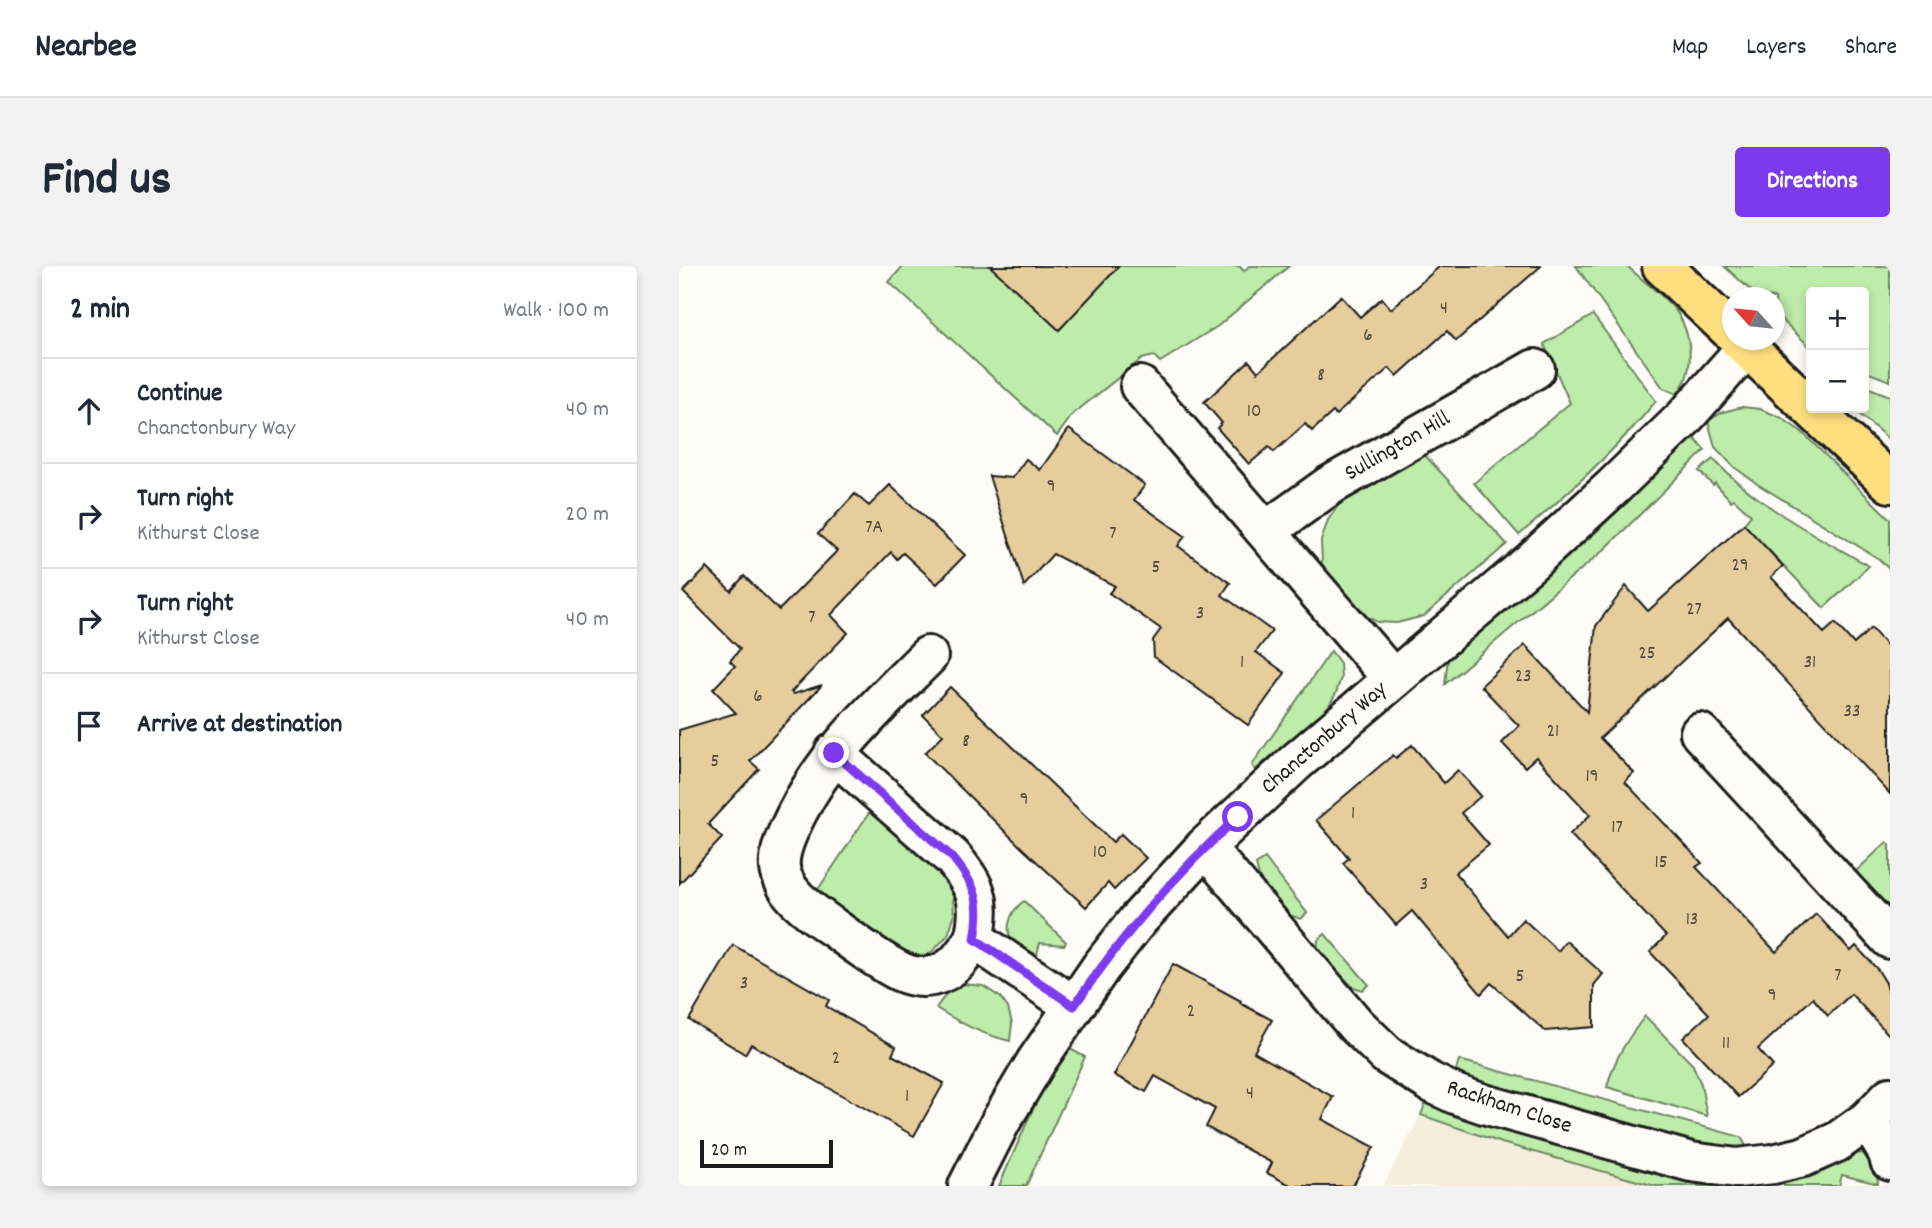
<!DOCTYPE html>
<html lang="en">
<head>
<meta charset="utf-8">
<style>
  :root { --surface:#fff; --page:#f2f2f3; --text:#1f2937; --muted:#747a83; --line:#e0e1e3; --accent:#7c3aed }
  body { margin:0; font-family:Dekko,sans-serif; background:var(--page); color:var(--text) }
  .controls { position:absolute; right:21px; top:21px; display:grid; overflow:hidden; border-radius:7px; box-shadow:0 4px 10px #0003 }
  .controls button { width:63px; height:63px; display:grid; place-items:center; padding:0; border:0; border-bottom:2px solid var(--line); background:var(--surface); color:var(--text); font:35px sans-serif }
  .compass { position:absolute; left:1043px; top:21px; width:63px; height:63px; border-radius:50%; background:var(--surface); box-shadow:0 4px 10px #0003; rotate:297deg }
  .scale { position:absolute; left:21px; bottom:18px; width:133px; box-sizing:border-box; padding-left:7px; border:4px solid #1c1c1c; border-top:0; font-size:19px; line-height:24px; white-space:nowrap; color:#1c1c1c; -webkit-text-stroke:5px #fdfcf7; paint-order:stroke }
  .stop { position:absolute; width:21px; height:21px; margin:-16px; border:5px solid #7c3aed; border-radius:50%; background:#fff }
  .stop.end { background:#7c3aed; border-color:#fff; box-shadow:0 2px 7px #0008 }
  .list { margin:0; padding:0; list-style:none }
  h2 { display:flex; justify-content:space-between; align-items:center; height:91px; margin:0; padding:0 28px; font-size:30px }
  h2 small { font-size:23px; font-weight:400; color:var(--muted) }
  .list li { display:grid; grid-template-columns:46px 1fr auto; gap:21px; align-items:center; box-sizing:border-box; height:105px; padding:0 28px; border-top:2px solid var(--line) }
  .list b { display:block; font-size:26px; white-space:nowrap }
  .list p { margin:0; font-size:23px; white-space:nowrap; color:var(--muted) }
  .list em { font-size:23px; font-style:normal; color:var(--muted) }
  .icon { flex:none; width:38px; height:38px; fill:none; stroke:currentColor; stroke-width:2; stroke-linecap:round; stroke-linejoin:round }
  .map { position:relative; flex:none; width:1211px; height:920px; overflow:hidden; border-radius:7px }
  header { display:flex; align-items:center; gap:42px; box-sizing:border-box; height:98px; padding:0 35px; background:var(--surface); border-bottom:2px solid var(--line) }
  header strong { font-size:33px }
  nav { display:flex; gap:38px; margin-inline-start:auto; font-size:24px }
  .intro { display:flex; align-items:center; justify-content:space-between; box-sizing:border-box; height:168px; padding:0 42px }
  h1 { margin:0; font-size:49px }
  .button { padding:18px 32px; border-radius:7px; background:var(--accent); color:#fff; font-size:24px; font-weight:700 }
  main { display:flex; gap:42px; padding:0 42px }
  aside { flex:1; background:var(--surface); border-radius:7px; box-shadow:0 4px 10px #0003 }
  .map>svg:first-child { display:block }
  .built { fill:#f6eedc }
  .green { fill:#beecaa; stroke:#6d8463; stroke-width:2 }
  .building { fill:#e6cd9c; stroke:#1c1c1c; stroke-width:2 }
  .lines { fill:none; stroke-linecap:round; stroke-linejoin:round }
  .minor-casing { stroke:#1c1c1c; stroke-width:44 }
  .major-casing { stroke:#1c1c1c; stroke-width:44 }
  .minor { stroke:#fdfcf7; stroke-width:38 }
  .major { stroke:#fedf80; stroke-width:38 }
  .route { stroke:#7c3aed; stroke-width:9 }
  .labels { text-anchor:middle; dominant-baseline:central; stroke-width:5; stroke-linejoin:round; paint-order:stroke }
  .number-label { font-size:19px; fill:#4e483c }
  .street-label { font-size:23px; fill:#1c1c1c; stroke:#fdfcf7 }
</style>
</head>
<body>
<header>
<strong>Nearbee</strong>
<nav><a>Map</a><a>Layers</a><a>Share</a></nav>
</header>
<div class="intro"><h1>Find us</h1><a class="button">Directions</a></div>
<main>
<aside>
<h2>2 min<small>Walk · 100 m</small></h2>
<ul class="list">
<li><svg class="icon" aria-label="ahead" viewBox="0 0 24 24"><path d="M12 20V5M6 11l6-6 6 6"/></svg><div><b>Continue</b><p>Chanctonbury Way</p></div><em>40 m</em></li>
<li><svg class="icon" aria-label="right" viewBox="0 0 24 24"><path d="M7 20v-9h11M14 6l5 5-5 5"/></svg><div><b>Turn right</b><p>Kithurst Close</p></div><em>20 m</em></li>
<li><svg class="icon" aria-label="right" viewBox="0 0 24 24"><path d="M7 20v-9h11M14 6l5 5-5 5"/></svg><div><b>Turn right</b><p>Kithurst Close</p></div><em>40 m</em></li>
<li><svg class="icon" aria-label="arrive" viewBox="0 0 24 24"><path d="M6 21V4h12l-3 4 3 4H6"/></svg><div><b>Arrive at destination</b></div></li>
</ul>
</aside>
<div class="map">
<svg width="1211" height="920" viewBox="0 0 1211 920">
  <rect width="100%" height="100%" fill="#fdfcf7"/>
  <filter id="ink" filterUnits="userSpaceOnUse"><feTurbulence type="fractalNoise" baseFrequency=".0143" numOctaves="2"/><feDisplacementMap in="SourceGraphic" scale="14" xChannelSelector="R" yChannelSelector="G"/><feConvolveMatrix kernelMatrix="1 2 1 2 8 2 1 2 1" color-interpolation-filters="sRGB"/></filter>
  <g filter="url(#ink)">
    <path class="built" d="M 742,849 L 823,877 L 976,920 L 704,920 Z"/>
    <g class="green">
      <path d="M 224,0 L 323,0 L 327,15 L 380,64 L 440,0 L 560,0 L 565,5 L 570,0 L 610,0 L 539,60 L 481,96 L 475,90 L 463,93 L 394,148 L 378,170 L 210,16 Z"/>
      <path d="M 897,0 L 948,0 C 963,14 980,26 993,40 C 1010,59 1015,90 1007,113 C 1005,118 1001,123 998,128 L 984,122 Z"/>
      <path d="M 1045,0 L 1211,0 L 1211,115 L 1185,105 L 1185,26 L 1132,26 L 1132,82 L 1096,47 L 1096,32 L 1079,31 Z"/>
      <path d="M 914,49 L 977,135 C 936,185 889,228 840,269 L 795,217 L 891,137 L 865,78 Z"/>
      <path d="M 1185,120 L 1211,130 L 1211,174 L 1173,142 L 1185,142 Z"/>
      <path d="M 1063,141 L 1081,143 L 1101,151 L 1123,166 L 1211,253 L 1211,304 L 1200,293 L 1080,219 L 1055,201 L 1036,181 L 1029,155 L 1044,146 Z"/>
      <path d="M 1014,171 L 1026,184 L 925,284 L 766,418 L 769,392 L 914,269 Z"/>
      <path d="M 743,186 L 828,278 L 745,350 L 718,357 L 698,356 L 675,343 L 652,316 L 643,297 L 642,275 L 649,254 L 661,237 Z"/>
      <path d="M 1034,193 C 1077,239 1136,269 1190,300 L 1145,342 L 1065,258 L 1072,249 L 1055,233 L 1052,235 L 1036,217 L 1034,219 L 1020,205 Z"/>
      <path d="M 652,385 L 661,397 L 662,412 L 657,427 L 648,443 L 576,504 L 573,499 Z"/>
      <path d="M 192,544 L 267,612 L 274,631 L 275,650 L 269,669 L 255,684 L 244,691 L 221,683 L 138,625 Z"/>
      <path d="M 1208,576 L 1211,579 L 1211,646 L 1175,607 Z"/>
      <path d="M 586,592 L 628,647 L 622,653 L 610,649 L 581,614 L 577,599 Z"/>
      <path d="M 345,635 L 387,676 L 385,679 L 361,677 L 358,688 C 353,687 346,686 341,683 C 322,671 329,646 345,635 Z"/>
      <path d="M 646,668 L 690,719 L 684,724 L 674,721 L 638,685 L 639,674 Z"/>
      <path d="M 284,718 L 304,720 L 321,731 L 329,742 L 333,757 L 331,775 C 302,768 283,758 257,742 L 268,727 Z"/>
      <path d="M 966,750 L 1014,799 L 1022,818 L 1028,850 L 928,821 C 935,793 949,772 966,750 Z"/>
      <path d="M 387,783 L 393,784 L 406,791 L 347,920 L 320,920 L 360,829 Z"/>
      <path d="M 780,794 L 1062,871 L 1067,880 L 1045,882 L 1011,876 L 775,811 Z"/>
      <path d="M 747,836 L 818,863 L 1005,912 L 1043,920 L 976,920 L 823,877 L 742,849 Z"/>
      <path d="M 1178,887 C 1197,887 1198,903 1199,918 L 1163,909 L 1160,920 L 1105,920 L 1104,918 L 1145,905 Z"/>
    </g>
    <g class="building">
      <path d="M 311,0 L 440,0 L 380,64 Z"/>
      <path d="M 761,0 L 862,0 L 777,75 L 768,65 L 718,110 L 710,102 L 657,149 L 654,146 L 633,165 L 626,158 L 595,186 L 590,181 L 570,198 L 538,162 L 543,157 L 525,136 L 570,95 L 579,106 L 662,30 L 681,51 L 703,32 L 712,43 Z"/>
      <path d="M 390,163 L 466,219 L 455,234 L 506,270 L 499,280 L 551,317 L 543,329 L 593,365 L 577,386 L 606,407 L 569,459 L 475,391 L 474,374 L 482,363 L 430,327 L 436,320 L 374,288 L 345,320 L 310,210 L 333,212 L 347,193 L 361,204 Z"/>
      <path d="M 211,219 L 286,289 L 258,318 L 224,287 L 218,293 L 212,286 L 152,349 L 169,367 L 112,426 L 115,428 L 143,419 L 71,495 L 80,503 L 29,558 L 43,572 L 0,618 L 0,464 L 57,447 L 34,423 L 56,400 L 51,395 L 61,383 L 4,326 L 28,302 L 52,325 L 65,310 L 100,344 L 158,285 L 139,268 L 176,228 L 190,240 Z"/>
      <path d="M 1065,258 L 1104,300 L 1092,311 L 1145,367 L 1156,357 L 1175,378 L 1192,362 L 1211,383 L 1211,528 L 1049,352 L 921,472 L 955,507 L 946,516 L 1023,597 L 1017,601 L 1097,686 L 1137,648 L 1172,685 L 1177,680 L 1199,704 L 1207,717 L 1211,732 L 1211,770 L 1172,728 L 1149,750 L 1134,732 L 1079,783 L 1094,800 L 1059,831 L 1004,772 L 1030,748 L 971,686 L 987,670 L 891,568 L 911,549 L 857,491 L 846,501 L 823,477 L 840,460 L 802,420 L 846,379 L 908,446 L 917,360 L 947,320 L 969,345 Z"/>
      <path d="M 271,421 L 434,576 L 442,568 L 467,592 L 435,624 L 429,617 L 407,641 L 344,583 L 246,487 L 264,469 L 244,449 Z"/>
      <path d="M 733,479 L 765,517 L 779,504 L 802,530 L 782,547 L 810,579 L 776,607 L 829,670 L 844,653 L 879,685 L 887,675 L 924,708 L 915,719 L 915,761 L 866,765 L 812,717 L 802,728 L 733,645 L 717,659 L 664,597 L 670,592 L 637,554 L 714,489 L 717,492 Z"/>
      <path d="M 54,679 L 150,734 L 147,740 L 217,781 L 213,789 L 265,817 L 235,870 L 72,778 L 66,788 L 10,754 Z"/>
      <path d="M 494,698 L 562,735 L 561,737 L 593,754 L 575,786 L 654,831 L 643,853 L 695,881 L 674,920 L 613,920 L 588,907 L 593,897 L 527,861 L 536,843 L 476,810 L 467,826 L 435,809 Z"/>
    </g>
    <g class="lines">
      <g class="minor-casing">
        <g id="minor">
          <path d="M 461,120 L 714,413"/>
          <path d="M 587,265 L 650,220 L 856,103"/>
          <path d="M 249,390 C 199,440 149,485 117,549 C 110,564 102,578 101,594 C 99,607 108,623 117,632 C 128,643 142,653 155,662 C 176,677 198,694 222,706 C 231,710 243,712 253,710 C 275,705 284,690 295,673 L 395,740"/>
          <path d="M 1021,467 L 1211,673"/>
          <path d="M 155,487 L 274,592 C 298,622 304,635 295,673"/>
          <path d="M 526,581 L 677,759 L 708,789 L 751,816 L 776,828 L 805,838 L 1012,896 L 1058,902 L 1094,898 L 1124,891 L 1158,876 L 1189,854 L 1211,831"/>
          <path d="M 1189,854 L 1209,887 L 1211,895"/>
          <path d="M 289,920 L 322,855 L 357,796 L 422,701 L 458,655 L 526,581 L 617,496 L 852,296 L 934,221 L 1005,152 L 1068,81"/>
        </g>
      </g>
      <g class="major-casing">
        <g id="major">
          <path d="M 983,0 L 1054,67"/>
          <path d="M 1060,74 L 1211,217"/>
        </g>
      </g>
      <use href="#minor" class="minor"/>
      <use href="#major" class="major"/>
    </g>
  </g>
  <g class="lines" filter="url(#ink)">
    <path class="route" d="M 155,487 L 274,592 C 298,622 303,635 296,673 L 395,740 C 442,671 497,607 559,551"/>
  </g>
  <g class="labels">
    <g class="number-label">
      <text x="765" y="43">4</text>
      <text x="689" y="70">6</text>
      <text x="642" y="110">8</text>
      <text x="575" y="146">10</text>
      <text x="372" y="221">9</text>
      <text x="195" y="262">7A</text>
      <text x="434" y="268">7</text>
      <text x="1061" y="300">29</text>
      <text x="477" y="302">5</text>
      <text x="1015" y="344">27</text>
      <text x="521" y="348">3</text>
      <text x="133" y="352">7</text>
      <text x="968" y="388">25</text>
      <text x="563" y="397">1</text>
      <text x="1131" y="397">31</text>
      <text x="844" y="411">23</text>
      <text x="79" y="431">6</text>
      <text x="1173" y="446">33</text>
      <text x="874" y="466">21</text>
      <text x="287" y="476">8</text>
      <text x="36" y="496">5</text>
      <text x="913" y="511">19</text>
      <text x="345" y="534">9</text>
      <text x="674" y="548">1</text>
      <text x="938" y="562">17</text>
      <text x="421" y="587">10</text>
      <text x="982" y="597">15</text>
      <text x="745" y="619">3</text>
      <text x="1013" y="654">13</text>
      <text x="1159" y="710">7</text>
      <text x="841" y="711">5</text>
      <text x="65" y="718">3</text>
      <text x="1093" y="730">9</text>
      <text x="512" y="746">2</text>
      <text x="1047" y="778">11</text>
      <text x="157" y="793">2</text>
      <text x="571" y="828">4</text>
      <text x="228" y="831">1</text>
    </g>
    <g class="street-label">
      <text transform="translate(719 181) rotate(-30)">Sullington Hill</text>
      <text transform="translate(646 473) rotate(-41)">Chanctonbury Way</text>
      <text transform="translate(830 842) rotate(18)">Rackham Close</text>
    </g>
  </g>
</svg>
<div class="controls">
<button>+</button>
<button>−</button>
</div>
<svg class="compass" viewBox="-18 -18 36 36"><path d="M0-13l5 13h-10z" fill="#e53935"/><path d="M0 13l5-13h-10z" fill="#747a83"/></svg>
<div class="scale">20 m</div>
<div class="stop" style="left:559px;top:551px"></div>
<div class="stop end" style="left:155px;top:487px"></div>
</div>
</main>
</body>
</html>
